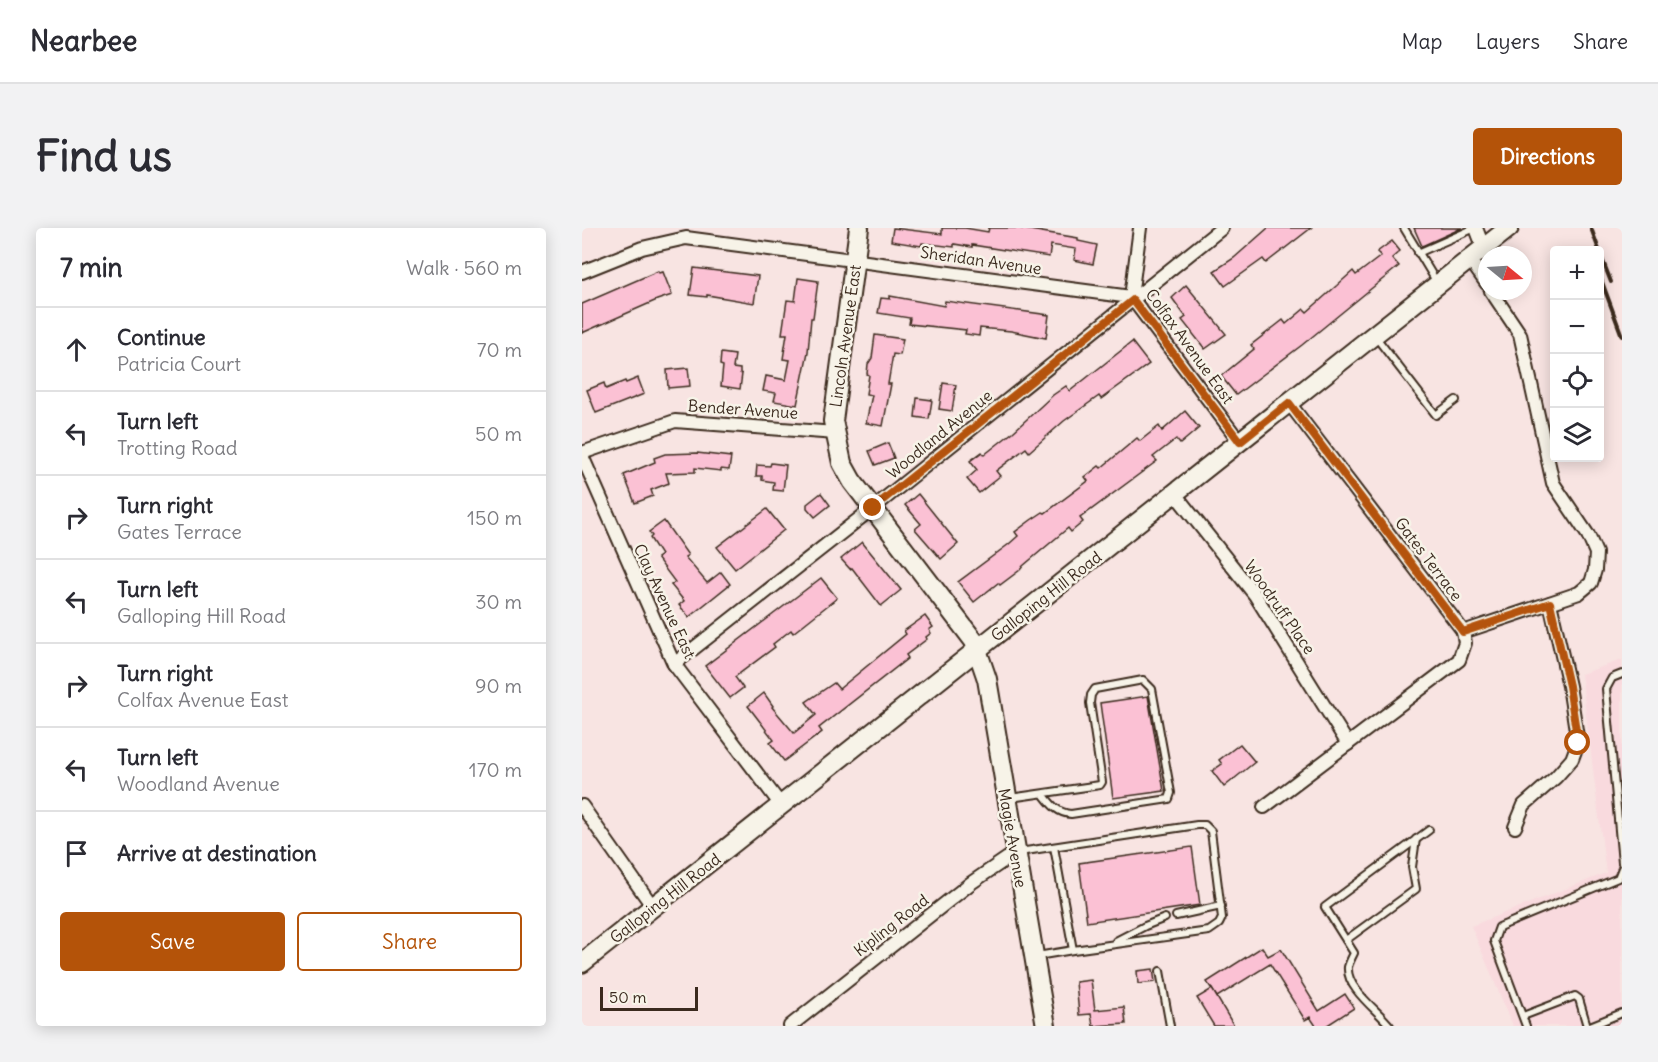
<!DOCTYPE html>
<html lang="en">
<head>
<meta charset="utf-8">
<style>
  :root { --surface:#fff; --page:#f2f2f3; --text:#2b2b33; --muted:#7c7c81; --line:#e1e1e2; --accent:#b45309 }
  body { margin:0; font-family:Delius,sans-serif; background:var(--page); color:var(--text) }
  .controls { position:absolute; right:18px; top:18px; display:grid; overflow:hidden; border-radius:6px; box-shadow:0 3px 15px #0003 }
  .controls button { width:54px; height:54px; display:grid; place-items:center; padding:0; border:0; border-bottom:2px solid var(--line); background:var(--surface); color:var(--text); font:30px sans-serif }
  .compass { position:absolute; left:896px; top:18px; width:54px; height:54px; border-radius:50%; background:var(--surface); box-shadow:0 3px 15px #0003; rotate:108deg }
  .scale { position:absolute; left:18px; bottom:15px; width:98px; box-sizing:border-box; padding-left:6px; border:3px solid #3b2a1e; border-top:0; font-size:16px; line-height:21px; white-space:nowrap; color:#3b2a1e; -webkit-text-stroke:4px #f7f3e8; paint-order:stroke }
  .stop { position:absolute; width:18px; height:18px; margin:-14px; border:4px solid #b45309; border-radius:50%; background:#fff }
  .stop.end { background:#b45309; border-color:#fff; box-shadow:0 2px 6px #0008 }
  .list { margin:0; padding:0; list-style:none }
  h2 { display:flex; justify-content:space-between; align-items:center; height:78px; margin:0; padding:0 24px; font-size:26px }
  h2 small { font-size:20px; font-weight:400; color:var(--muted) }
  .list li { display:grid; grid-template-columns:39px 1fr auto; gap:18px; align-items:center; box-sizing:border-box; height:84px; padding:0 24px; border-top:2px solid var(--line) }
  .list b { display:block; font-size:22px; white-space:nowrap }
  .list p { margin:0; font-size:20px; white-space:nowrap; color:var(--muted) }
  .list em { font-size:20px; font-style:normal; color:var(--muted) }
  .actions { display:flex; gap:12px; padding:18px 24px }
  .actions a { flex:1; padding:14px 0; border:2px solid var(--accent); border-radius:6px; text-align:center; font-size:21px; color:var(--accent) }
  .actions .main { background:var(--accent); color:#fff }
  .icon { flex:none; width:33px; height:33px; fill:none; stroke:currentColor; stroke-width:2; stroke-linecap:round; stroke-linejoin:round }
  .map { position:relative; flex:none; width:1040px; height:798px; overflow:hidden; border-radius:6px }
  header { display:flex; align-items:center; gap:36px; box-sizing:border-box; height:84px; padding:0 30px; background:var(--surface); border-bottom:2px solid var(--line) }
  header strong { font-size:28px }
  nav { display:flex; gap:33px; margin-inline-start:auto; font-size:21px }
  .intro { display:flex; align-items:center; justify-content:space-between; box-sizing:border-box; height:144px; padding:0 36px }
  h1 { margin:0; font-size:42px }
  .button { padding:15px 27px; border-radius:6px; background:var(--accent); color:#fff; font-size:21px; font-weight:700 }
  main { display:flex; gap:36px; padding:0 36px }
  aside { flex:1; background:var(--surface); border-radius:6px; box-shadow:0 3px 15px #0003 }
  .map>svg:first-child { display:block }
  .built { fill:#f9dade }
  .building { fill:#fbc1d4; stroke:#3b2a1e; stroke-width:1.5 }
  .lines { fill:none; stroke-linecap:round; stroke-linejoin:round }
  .lane-casing { stroke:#3b2a1e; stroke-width:10 }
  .street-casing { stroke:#3b2a1e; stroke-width:16 }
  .secondary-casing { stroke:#3b2a1e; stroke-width:22 }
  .lane { stroke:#f7f3e8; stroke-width:6 }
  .street { stroke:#f7f3e8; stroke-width:12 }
  .secondary { stroke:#f7f3e8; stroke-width:18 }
  .rail { stroke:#3b2a1e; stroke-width:4 }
  .route { stroke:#b45309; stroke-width:8 }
  .labels { text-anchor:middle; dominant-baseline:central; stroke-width:5; stroke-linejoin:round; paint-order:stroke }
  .street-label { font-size:16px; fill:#3b2a1e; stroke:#f7f3e8 }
</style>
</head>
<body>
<header>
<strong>Nearbee</strong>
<nav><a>Map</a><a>Layers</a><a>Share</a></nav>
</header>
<div class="intro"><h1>Find us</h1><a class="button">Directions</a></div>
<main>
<aside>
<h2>7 min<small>Walk · 560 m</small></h2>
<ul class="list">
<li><svg class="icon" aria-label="ahead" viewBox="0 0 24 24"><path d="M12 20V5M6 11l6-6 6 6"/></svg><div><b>Continue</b><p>Patricia Court</p></div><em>70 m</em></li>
<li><svg class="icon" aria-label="left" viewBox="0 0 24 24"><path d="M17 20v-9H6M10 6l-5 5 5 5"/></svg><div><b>Turn left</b><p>Trotting Road</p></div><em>50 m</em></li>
<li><svg class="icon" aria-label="right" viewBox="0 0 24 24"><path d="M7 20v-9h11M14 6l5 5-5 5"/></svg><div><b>Turn right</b><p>Gates Terrace</p></div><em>150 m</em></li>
<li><svg class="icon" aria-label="left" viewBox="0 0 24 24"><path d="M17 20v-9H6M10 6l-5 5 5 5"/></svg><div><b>Turn left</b><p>Galloping Hill Road</p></div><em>30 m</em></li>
<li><svg class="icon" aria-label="right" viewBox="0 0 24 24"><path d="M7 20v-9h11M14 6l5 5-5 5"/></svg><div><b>Turn right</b><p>Colfax Avenue East</p></div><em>90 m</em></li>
<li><svg class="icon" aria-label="left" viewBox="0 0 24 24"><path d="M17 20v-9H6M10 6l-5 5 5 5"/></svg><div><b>Turn left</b><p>Woodland Avenue</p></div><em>170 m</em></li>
<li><svg class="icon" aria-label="arrive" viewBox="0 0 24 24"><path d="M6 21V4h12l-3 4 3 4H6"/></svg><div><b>Arrive at destination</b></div></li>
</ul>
<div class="actions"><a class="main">Save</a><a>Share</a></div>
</aside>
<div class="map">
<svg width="1040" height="798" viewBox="0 0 1040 798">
  <rect width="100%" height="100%" fill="#f8e4e2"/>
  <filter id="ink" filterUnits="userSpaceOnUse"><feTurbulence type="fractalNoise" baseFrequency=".0167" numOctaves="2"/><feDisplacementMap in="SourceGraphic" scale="12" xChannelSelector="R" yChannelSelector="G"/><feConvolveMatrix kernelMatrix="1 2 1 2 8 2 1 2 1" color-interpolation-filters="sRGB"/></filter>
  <g filter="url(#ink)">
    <path class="built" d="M 1040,432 L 1040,798 L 931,798 L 889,698 L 1024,645 L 999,446 Z"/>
    <g class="building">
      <path d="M 311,0 L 360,6 L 360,0 L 383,0 L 406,4 L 407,0 L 436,0 L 496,10 L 496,13 L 515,17 L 511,36 L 492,32 L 494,21 L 469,17 L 467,29 L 390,17 L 390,19 L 372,16 L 372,19 L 340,15 L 339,18 L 309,13 Z"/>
      <path d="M 686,0 L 729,0 L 684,35 L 681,31 L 643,58 L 632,43 L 652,30 Z"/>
      <path d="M 832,0 L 880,0 L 840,18 Z"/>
      <path d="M 810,13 L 818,23 L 810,30 L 817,38 L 720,117 L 654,167 L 639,148 L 672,121 L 669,117 L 701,92 L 704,96 L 722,81 L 725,84 L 771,43 L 774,47 L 799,28 L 795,24 Z"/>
      <path d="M 112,40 L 176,48 L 172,75 L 125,67 L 125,69 L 108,67 Z"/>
      <path d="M 76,43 L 77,45 L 81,44 L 90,67 L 75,72 L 0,105 L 0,76 Z"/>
      <path d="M 216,50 L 236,53 L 231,90 L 229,90 L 226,124 L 215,177 L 192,173 L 194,165 L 181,163 L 184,148 L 204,152 L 208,132 L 201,131 L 205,106 L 200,106 L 205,72 L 213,73 Z"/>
      <path d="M 604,57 L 644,106 L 623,121 L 600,92 L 604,89 L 590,70 Z"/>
      <path d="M 308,68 L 362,78 L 363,73 L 467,87 L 464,110 L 429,103 L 398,100 L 397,108 L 383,106 L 384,102 L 327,96 L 328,90 L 296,85 L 299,70 L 308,71 Z"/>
      <path d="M 293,107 L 321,111 L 318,127 L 311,126 L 306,156 L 309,156 L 301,198 L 284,195 L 290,167 L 284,166 L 287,147 L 285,146 L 286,136 L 290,130 Z"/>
      <path d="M 550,114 L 567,136 L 519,171 L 517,168 L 482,193 L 447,224 L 444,220 L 414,243 L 418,248 L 397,265 L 385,251 L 395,242 L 388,233 L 400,224 L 402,227 L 431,204 L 471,167 L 484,158 L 488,163 Z"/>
      <path d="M 139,125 L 153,127 L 151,140 L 158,141 L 158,145 L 160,146 L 158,161 L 139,158 L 141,138 L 138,137 Z"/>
      <path d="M 106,140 L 108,158 L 86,160 L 85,142 Z"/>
      <path d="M 56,150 L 62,166 L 14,185 L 5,162 L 22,155 L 24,161 L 43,153 L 44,155 Z"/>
      <path d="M 361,155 L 374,157 L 370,183 L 357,181 Z"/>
      <path d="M 335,170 L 350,172 L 347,191 L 333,189 Z"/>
      <path d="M 603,183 L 617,200 L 598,216 L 594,211 L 571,229 L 575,233 L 498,290 L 501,294 L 489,304 L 486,300 L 441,338 L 438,342 L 418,357 L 416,355 L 392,374 L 376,354 L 427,316 L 436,308 L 433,304 L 449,292 L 461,284 L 463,285 L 506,253 L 503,249 L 517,238 L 519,240 L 555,210 L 558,213 L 577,198 L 580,203 Z"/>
      <path d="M 306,215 L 312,230 L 293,237 L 287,223 Z"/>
      <path d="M 115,225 L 149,229 L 147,242 L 139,241 L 139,243 L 113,240 L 113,244 L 84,245 L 87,255 L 69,262 L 71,268 L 53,275 L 42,247 L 73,234 L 72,230 L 83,226 Z"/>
      <path d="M 189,235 L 204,237 L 201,263 L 191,262 L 192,254 L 180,252 L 180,248 L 174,248 L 175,237 L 188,238 Z"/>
      <path d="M 239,265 L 248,277 L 233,289 L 225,280 L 225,276 Z"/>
      <path d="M 336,266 L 376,316 L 359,331 L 333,301 L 339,296 L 323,277 Z"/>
      <path d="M 185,281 L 202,302 L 153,341 L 135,319 Z"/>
      <path d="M 82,293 L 106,327 L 103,329 L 125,355 L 139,344 L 148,356 L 107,389 L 97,377 L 102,373 L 89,357 L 93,354 L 75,330 L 79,327 L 68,310 L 70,308 L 67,304 Z"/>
      <path d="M 280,314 L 319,362 L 299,378 L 270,340 L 268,341 L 259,331 Z"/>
      <path d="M 239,350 L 255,370 L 211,405 L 209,402 L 191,416 L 193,419 L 153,449 L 161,460 L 148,470 L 123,438 Z"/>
      <path d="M 343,388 L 351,399 L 347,402 L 349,405 L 344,409 L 345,411 L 324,427 L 326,430 L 237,500 L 240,504 L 202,533 L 188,515 L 192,512 L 166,478 L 182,465 L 191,478 L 190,479 L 212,505 L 234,487 L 224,474 L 252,455 L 257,461 L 324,406 L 322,403 Z"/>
      <path d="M 566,468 L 582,563 L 531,570 L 518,475 Z"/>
      <path d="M 658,516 L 673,534 L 642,559 L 630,543 L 640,536 L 637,532 Z"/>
      <path d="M 610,619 L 618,677 L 505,694 L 497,635 Z"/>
      <path d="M 680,719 L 686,728 L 699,721 L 737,783 L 763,766 L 772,780 L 744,798 L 734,798 L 728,789 L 723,792 L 688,736 L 635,769 L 625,754 Z"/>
      <path d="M 571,741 L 573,754 L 556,756 L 555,743 Z"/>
      <path d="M 509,752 L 513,782 L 542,779 L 544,796 L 511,798 L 509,786 L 497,787 L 494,754 Z"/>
      <path d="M 630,761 L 652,798 L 632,798 L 615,770 Z"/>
    </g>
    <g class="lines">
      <g class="lane-casing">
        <g id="lane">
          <path d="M 822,0 L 854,53"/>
          <path d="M 836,25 L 893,0"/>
          <path d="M 793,108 L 854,187 L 874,172"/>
          <path d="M 1040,446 L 1030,450 L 1024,461 L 1040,635"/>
          <path d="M 428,570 L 518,557 L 520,554 L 508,475 L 509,467 L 513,461 L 561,452 L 570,461 L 589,565 L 587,571 L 489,586 C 475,585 469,576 461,566"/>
          <path d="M 437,624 L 615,597 L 623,597 L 629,603 L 640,690 L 637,696 L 627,703 L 491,722 L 472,619"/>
          <path d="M 594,688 L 639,678"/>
          <path d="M 764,712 L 834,661 L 830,639 L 834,611"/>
          <path d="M 534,713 L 563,698 L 583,690"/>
          <path d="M 455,728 L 491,722"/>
          <path d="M 578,743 L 588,798"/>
          <path d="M 941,788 L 993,768 L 997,771 L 1005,798"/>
          <path d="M 808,798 C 797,783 764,761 766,739 C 767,735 770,729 772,725 L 743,679 L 847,602"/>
          <path d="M 944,798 L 912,713 L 917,699 L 1036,650 L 1040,640"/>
          <path d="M 1008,798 L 1040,785"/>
        </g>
      </g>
      <g class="street-casing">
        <g id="street">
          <path d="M 558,0 L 549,69 L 658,214"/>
          <path d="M 894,0 L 902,21"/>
          <path d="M 888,32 L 905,56"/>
          <path d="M 0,44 L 60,20 L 104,10 L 549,69"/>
          <path d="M 0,225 L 93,193 L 254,205"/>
          <path d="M 0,228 L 92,436 L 199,577"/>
          <path d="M 593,266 L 673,367 L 766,516"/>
          <path d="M 881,404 L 997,365 L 1009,355 L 1013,342 L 1014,325 L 1006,307 L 971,255 L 938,106 L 909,63"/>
          <path d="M 92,436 L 291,280 L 640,0"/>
          <path d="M 0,578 L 71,679"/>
          <path d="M 682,579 L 877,432 L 883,415 L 881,403 L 707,175"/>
          <path d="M 933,599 L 942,577 L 974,549 L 990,531 L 996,515 L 987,458 L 968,375"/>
          <path d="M 208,798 L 389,655 L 433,625"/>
        </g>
      </g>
      <g class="secondary-casing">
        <g id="secondary">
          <path d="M 277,0 L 251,193 L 260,235 L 270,253 L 392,413 L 405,451 L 464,798"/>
          <path d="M 0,735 L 927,0"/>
        </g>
      </g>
      <use href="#lane" class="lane"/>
      <use href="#street" class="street"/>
      <use href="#secondary" class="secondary"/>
      <g class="rail">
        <path d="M 1009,0 L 1017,22"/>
        <path d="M 1017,23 L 1029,54"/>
        <path d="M 1017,46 L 1040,108"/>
      </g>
    </g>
  </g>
  <g class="lines" filter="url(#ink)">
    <path class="route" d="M 291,280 L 551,72 L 658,214 L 707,175 L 881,404 L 968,375 L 987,458 L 996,515"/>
  </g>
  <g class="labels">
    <g class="street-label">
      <text transform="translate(399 32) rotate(8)">Sheridan Avenue</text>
      <text transform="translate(263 108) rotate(-82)">Lincoln Avenue East</text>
      <text transform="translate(608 118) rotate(54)">Colfax Avenue East</text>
      <text transform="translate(161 181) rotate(4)">Bender Avenue</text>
      <text transform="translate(357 206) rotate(-39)">Woodland Avenue</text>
      <text transform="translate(847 331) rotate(53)">Gates Terrace</text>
      <text transform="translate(464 368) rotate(-38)">Galloping Hill Road</text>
      <text transform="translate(83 373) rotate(65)">Clay Avenue East</text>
      <text transform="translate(698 379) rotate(55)">Woodruff Place</text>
      <text transform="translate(431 610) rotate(80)">Magie Avenue</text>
      <text transform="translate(83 670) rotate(-38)">Galloping Hill Road</text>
      <text transform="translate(309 697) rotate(-38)">Kipling Road</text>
    </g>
  </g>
</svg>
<div class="controls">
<button>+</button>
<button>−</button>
<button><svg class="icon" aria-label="locate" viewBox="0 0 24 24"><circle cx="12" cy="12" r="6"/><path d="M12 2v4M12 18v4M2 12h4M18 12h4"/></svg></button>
<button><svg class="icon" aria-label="layers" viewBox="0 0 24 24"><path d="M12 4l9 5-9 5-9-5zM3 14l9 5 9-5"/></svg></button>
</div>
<svg class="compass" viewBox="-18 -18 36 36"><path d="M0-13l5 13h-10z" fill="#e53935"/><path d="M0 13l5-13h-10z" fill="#7c7c81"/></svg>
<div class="scale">50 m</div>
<div class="stop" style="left:996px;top:515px"></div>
<div class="stop end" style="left:291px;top:280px"></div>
</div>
</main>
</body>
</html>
